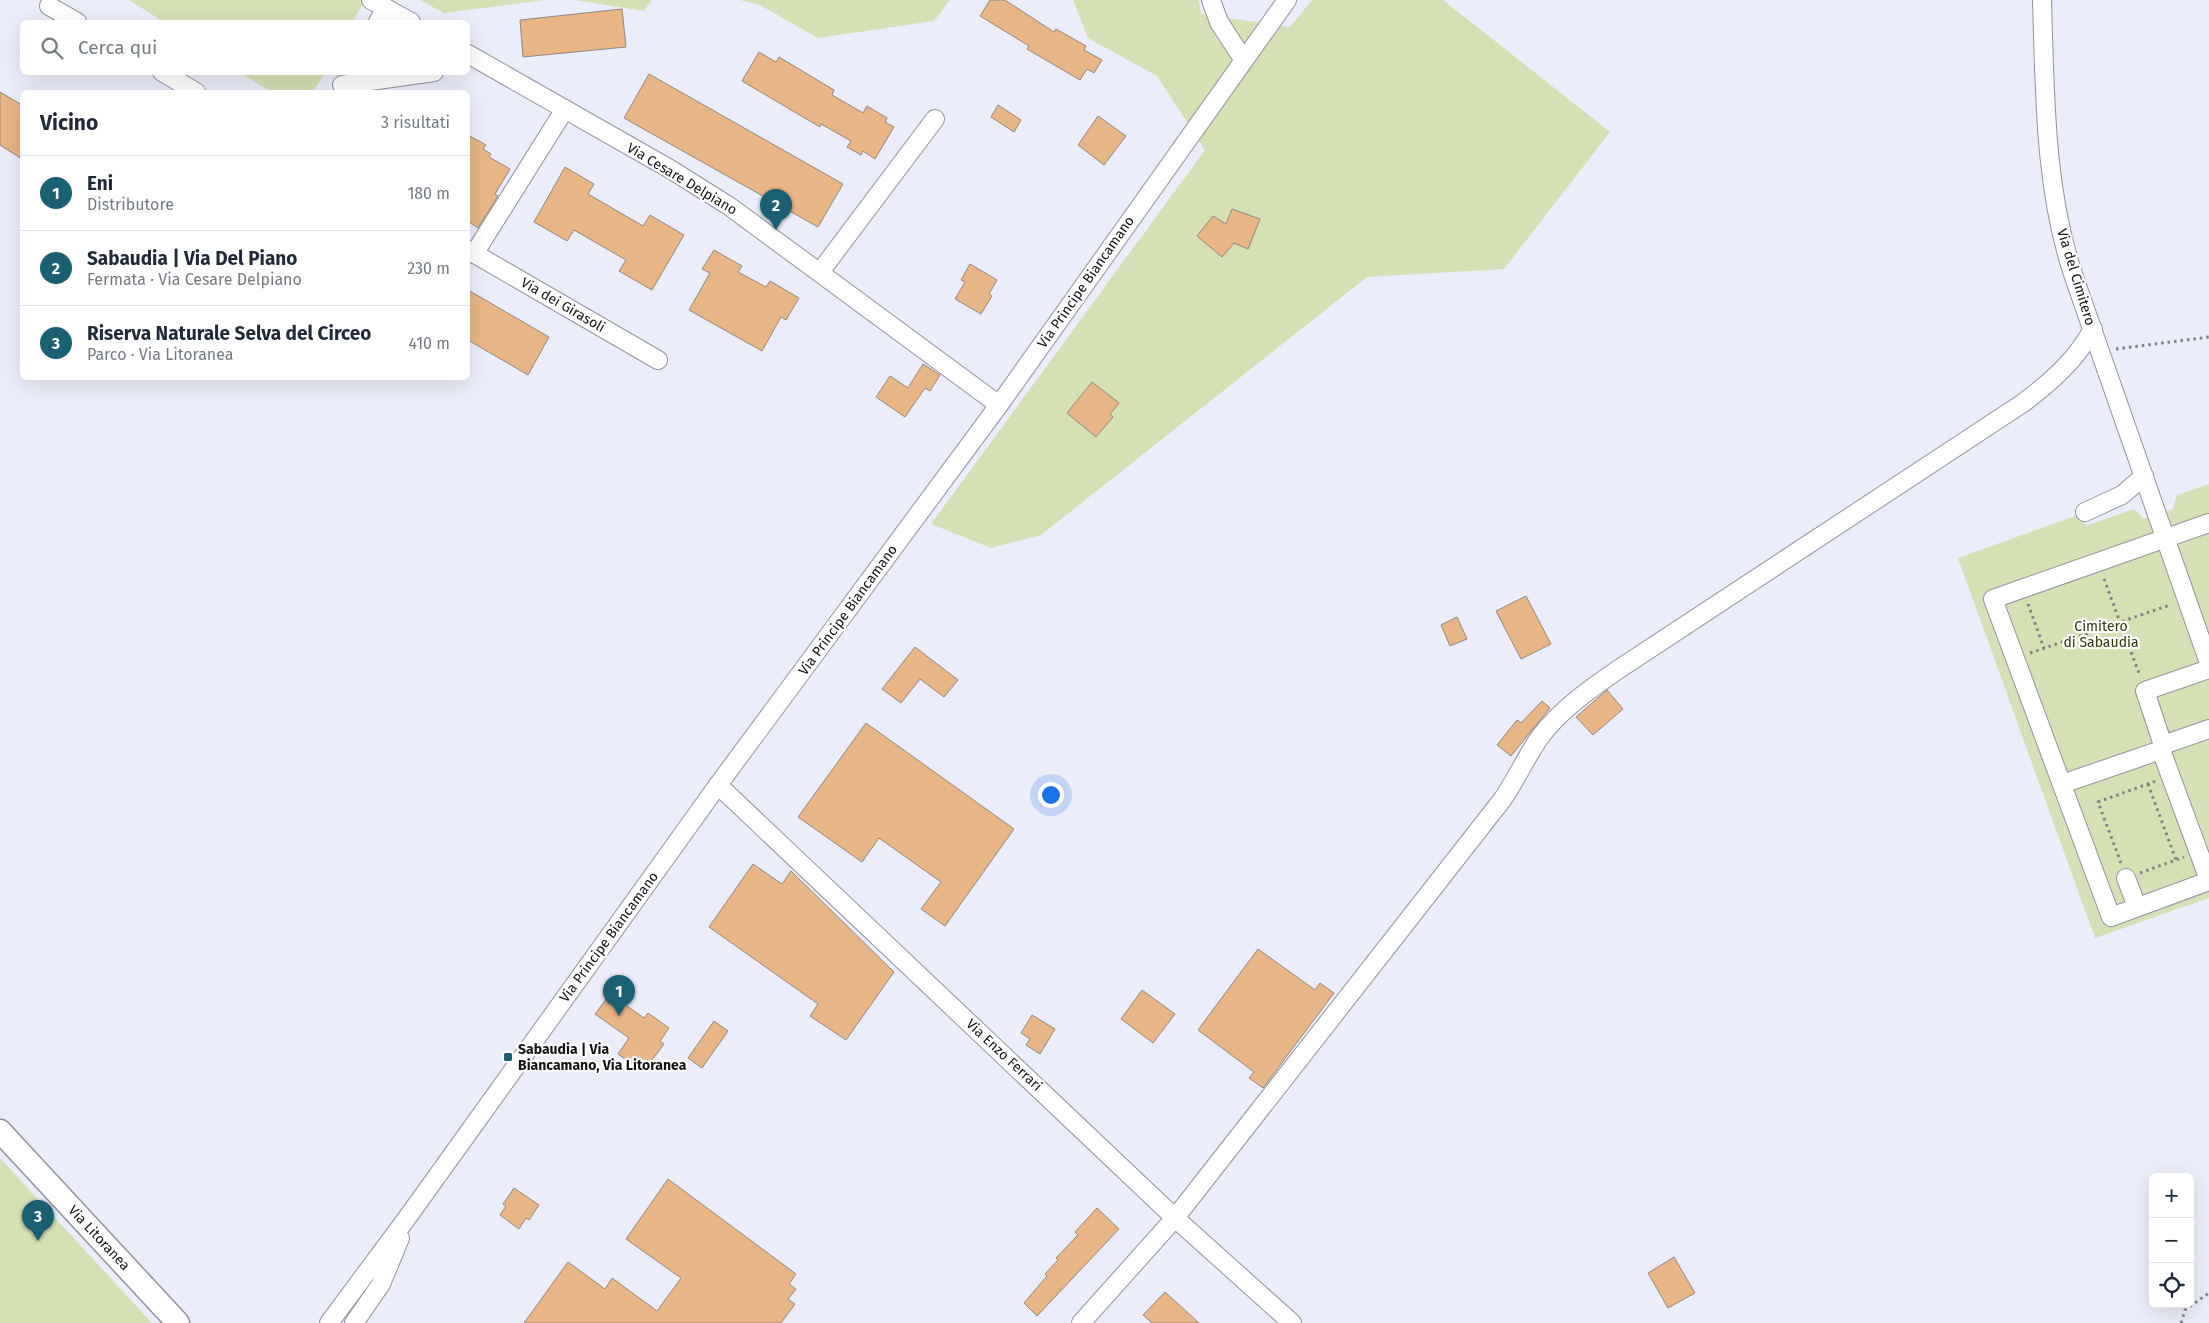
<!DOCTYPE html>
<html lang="it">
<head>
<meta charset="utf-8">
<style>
  :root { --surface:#fff; --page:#f6f6f7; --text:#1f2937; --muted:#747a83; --line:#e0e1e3; --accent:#1b5f72 }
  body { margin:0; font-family:"Fira Sans",sans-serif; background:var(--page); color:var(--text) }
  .controls { position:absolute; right:15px; bottom:15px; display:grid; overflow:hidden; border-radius:8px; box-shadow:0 5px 20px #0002 }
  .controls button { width:45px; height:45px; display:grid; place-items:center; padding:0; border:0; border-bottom:1px solid var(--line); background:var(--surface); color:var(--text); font:25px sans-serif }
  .you { position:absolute; left:1050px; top:794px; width:18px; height:18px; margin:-12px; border:4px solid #fff; border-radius:50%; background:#1a73e8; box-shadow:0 0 0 8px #1a73e833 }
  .badge { display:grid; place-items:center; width:32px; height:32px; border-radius:50%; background:var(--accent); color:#fff; font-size:16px; font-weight:700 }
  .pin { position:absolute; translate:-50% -41px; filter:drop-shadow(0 1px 2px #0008) }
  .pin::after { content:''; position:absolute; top:26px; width:18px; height:15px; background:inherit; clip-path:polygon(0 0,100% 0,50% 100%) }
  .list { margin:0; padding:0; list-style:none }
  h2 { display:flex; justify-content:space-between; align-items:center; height:65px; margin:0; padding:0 20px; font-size:21px }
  h2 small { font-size:16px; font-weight:400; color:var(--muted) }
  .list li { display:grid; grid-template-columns:32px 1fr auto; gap:15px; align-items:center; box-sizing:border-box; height:75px; padding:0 20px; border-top:1px solid var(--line) }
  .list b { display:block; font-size:19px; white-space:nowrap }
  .list p { margin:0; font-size:16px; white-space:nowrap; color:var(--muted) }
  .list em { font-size:16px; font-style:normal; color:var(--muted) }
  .icon { flex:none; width:28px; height:28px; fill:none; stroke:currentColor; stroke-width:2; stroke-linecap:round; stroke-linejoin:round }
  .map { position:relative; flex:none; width:2209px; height:1323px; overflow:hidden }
  .search { position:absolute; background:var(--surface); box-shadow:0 5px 20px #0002; left:20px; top:20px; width:450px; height:55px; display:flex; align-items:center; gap:12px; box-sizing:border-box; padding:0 18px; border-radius:8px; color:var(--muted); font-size:19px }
  .panel { position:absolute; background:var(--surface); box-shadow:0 5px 20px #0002; left:20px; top:90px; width:450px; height:290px; border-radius:8px }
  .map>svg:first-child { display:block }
  .green { fill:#d5e0b5 }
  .building { fill:#e8b586; stroke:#918880 }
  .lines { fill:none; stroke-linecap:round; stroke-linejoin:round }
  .minor-casing { stroke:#92929e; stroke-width:20 }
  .major-casing { stroke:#92929e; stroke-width:25 }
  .path { stroke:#808089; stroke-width:3; stroke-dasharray:2.5 4; stroke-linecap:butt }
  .minor { stroke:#fff; stroke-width:18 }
  .major { stroke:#fff; stroke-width:22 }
  .poi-dot { fill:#1b5f72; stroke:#fff; stroke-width:2 }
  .labels { text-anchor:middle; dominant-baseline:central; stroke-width:4.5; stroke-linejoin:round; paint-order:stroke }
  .street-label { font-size:14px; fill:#141418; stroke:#fff }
  .park-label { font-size:14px; fill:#2e3706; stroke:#fff }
  .poi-label { font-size:14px; font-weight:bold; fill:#141418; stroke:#fff; text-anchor:start }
</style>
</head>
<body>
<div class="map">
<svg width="2209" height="1323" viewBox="0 0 2209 1323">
  <rect width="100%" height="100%" fill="#ecedfa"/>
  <g class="green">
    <path d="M 129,0 L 365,0 L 353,22 L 164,22 Z"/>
    <path d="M 420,0 L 544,0 L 444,13 Z"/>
    <path d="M 574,0 L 652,0 L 644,11 Z"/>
    <path d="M 740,0 L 950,0 L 934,21 L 818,38 L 760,5 Z"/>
    <path d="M 1073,0 L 1199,0 L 1201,14 L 1290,27 L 1312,0 L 1443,0 L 1610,132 L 1504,269 L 1367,277 L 1041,535 L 991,548 L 931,524 L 1205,150 L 1157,76 L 1088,38 Z"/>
    <path d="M 240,73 L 325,72 L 325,73 L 313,92 L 271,92 Z"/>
    <path d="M 2209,484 L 2209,898 L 2095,938 L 1958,558 L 2081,514 L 2086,526 L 2134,509 L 2144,519 L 2173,509 L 2177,495 Z"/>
    <path d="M 0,1158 L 152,1323 L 0,1323 Z"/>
  </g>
  <g class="building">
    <path d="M 990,0 L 1005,0 L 1054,32 L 1056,29 L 1086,46 L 1084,50 L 1102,60 L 1094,73 L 1087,69 L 1080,80 L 1027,49 L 1029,46 L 980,16 Z"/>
    <path d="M 622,9 L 626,47 L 523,57 L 520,20 Z"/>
    <path d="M 759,52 L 776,62 L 779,57 L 834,90 L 832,95 L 863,113 L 867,106 L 887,118 L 885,122 L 894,127 L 875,159 L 863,151 L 861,155 L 847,147 L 851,141 L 821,124 L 820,127 L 742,81 Z"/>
    <path d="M 649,74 L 843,184 L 818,227 L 624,118 Z"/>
    <path d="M 0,92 L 22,105 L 22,159 L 0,145 Z"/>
    <path d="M 998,105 L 1021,120 L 1014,132 L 991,117 Z"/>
    <path d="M 1098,116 L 1126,136 L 1104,165 L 1078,145 Z"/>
    <path d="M 468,135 L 486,145 L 483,149 L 491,154 L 489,157 L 510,169 L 495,194 L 498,196 L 478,228 L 468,221 Z"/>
    <path d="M 565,167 L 594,184 L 588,194 L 643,226 L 650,215 L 684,235 L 652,290 L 619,271 L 626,260 L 574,230 L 567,241 L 534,222 Z"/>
    <path d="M 1232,209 L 1260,219 L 1248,249 L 1234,243 L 1222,257 L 1197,236 L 1213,216 L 1226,224 Z"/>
    <path d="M 714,250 L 742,266 L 738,272 L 766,287 L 770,281 L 799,298 L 786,320 L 781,317 L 762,351 L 689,310 L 710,273 L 702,269 Z"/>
    <path d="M 970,264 L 997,280 L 989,294 L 992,296 L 981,314 L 955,299 L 965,282 L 961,280 Z"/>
    <path d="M 468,290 L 549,337 L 528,375 L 468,340 Z"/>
    <path d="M 923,364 L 940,375 L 930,391 L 925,388 L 905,417 L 876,397 L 890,376 L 908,388 Z"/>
    <path d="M 1092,382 L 1119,403 L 1110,414 L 1113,417 L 1096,437 L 1067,413 Z"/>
    <path d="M 1526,596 L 1551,644 L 1521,659 L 1496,611 Z"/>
    <path d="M 1457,617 L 1467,639 L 1450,646 L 1441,625 Z"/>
    <path d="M 915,647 L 958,680 L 944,697 L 920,679 L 901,703 L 882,689 Z"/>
    <path d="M 1607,690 L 1623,709 L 1593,735 L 1576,717 Z"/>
    <path d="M 1542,701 L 1550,708 L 1511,756 L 1497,745 L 1517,720 L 1521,723 Z"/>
    <path d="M 866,723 L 1014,829 L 945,926 L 921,909 L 941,882 L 879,838 L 862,862 L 798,817 Z"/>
    <path d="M 753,864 L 782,884 L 791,871 L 894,972 L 846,1040 L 810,1016 L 818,1004 L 709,927 Z"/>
    <path d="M 1258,949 L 1315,990 L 1320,983 L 1334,993 L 1263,1088 L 1249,1078 L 1254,1072 L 1198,1030 Z"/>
    <path d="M 1142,990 L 1175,1014 L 1153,1043 L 1121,1019 Z"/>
    <path d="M 610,994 L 644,1018 L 648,1013 L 669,1028 L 660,1041 L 664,1044 L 643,1072 L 618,1054 L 629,1038 L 595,1014 Z"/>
    <path d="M 1032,1015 L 1055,1029 L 1040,1054 L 1026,1045 L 1030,1039 L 1021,1033 Z"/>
    <path d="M 714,1021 L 728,1031 L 702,1068 L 688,1058 Z"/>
    <path d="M 668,1179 L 796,1274 L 789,1284 L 796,1289 L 788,1299 L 795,1304 L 781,1323 L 524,1323 L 568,1262 L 605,1289 L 612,1278 L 657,1311 L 681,1278 L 626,1239 Z"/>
    <path d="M 514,1188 L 539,1205 L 529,1220 L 526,1218 L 519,1229 L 500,1215 L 506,1206 L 503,1204 Z"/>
    <path d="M 1097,1208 L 1119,1229 L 1037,1316 L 1024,1303 L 1047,1276 L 1045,1274 L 1058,1260 L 1056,1258 L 1078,1235 L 1075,1232 Z"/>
    <path d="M 1674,1257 L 1695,1293 L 1668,1308 L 1648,1273 Z"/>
    <path d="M 1165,1292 L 1199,1323 L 1152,1323 L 1143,1315 Z"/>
  </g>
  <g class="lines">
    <g class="minor-casing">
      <g id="minor">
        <path d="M 371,0 L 411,22"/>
        <path d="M 1211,0 L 1219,22 L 1243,59"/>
        <path d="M 2042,0 C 2045,93 2044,191 2075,280 L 2209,663"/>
        <path d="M 49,6 L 77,22"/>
        <path d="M 378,22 L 386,8"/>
        <path d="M 468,54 L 670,169 L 729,206 L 999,405"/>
        <path d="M 162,72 L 196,92"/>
        <path d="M 342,85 L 434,72"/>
        <path d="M 468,250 L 658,360"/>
        <path d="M 474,254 L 565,109"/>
        <path d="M 820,272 L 935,119"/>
        <path d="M 2085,512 L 2122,495 L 2144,476"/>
        <path d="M 2209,523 L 1993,599 L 2111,917 L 2209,881"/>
        <path d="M 2209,669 L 2145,691 L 2163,745 L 2209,729"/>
        <path d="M 2161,750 L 2209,880"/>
        <path d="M 2062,784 L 2161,750 L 2163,745"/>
        <path d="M 718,785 L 1175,1218 L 1292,1323"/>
        <path d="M 2126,878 L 2137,907"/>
        <path d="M 329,1323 L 407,1218 L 718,785 L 999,405 L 1287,0"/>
        <path d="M 354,1323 L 381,1284 L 400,1238"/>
        <path d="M 1081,1323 L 1175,1218 L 1502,800 C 1516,780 1526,757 1540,737 C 1561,709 1590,689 1619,669 L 2023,403 C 2051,382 2076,360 2093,329"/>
      </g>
    </g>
    <g class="major-casing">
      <path id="major" d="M 0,1131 L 178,1323"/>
    </g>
    <g class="path">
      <path d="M 2116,349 L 2209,337"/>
      <path d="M 2104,579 L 2140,676"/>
      <path d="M 2028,604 L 2044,648"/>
      <path d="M 2030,653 L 2170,605"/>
      <path d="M 2148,784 L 2176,860"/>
      <path d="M 2121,863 L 2098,802 L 2156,781"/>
      <path d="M 2140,873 L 2184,857"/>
      <path d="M 2181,1323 L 2185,1310 L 2209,1293"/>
    </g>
    <use href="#minor" class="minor"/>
    <use href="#major" class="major"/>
  </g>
  <rect class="poi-dot" x="503" y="1052" width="10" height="10" rx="2.5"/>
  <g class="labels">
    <g class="street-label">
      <text transform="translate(682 179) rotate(31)">Via Cesare Delpiano</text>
      <text transform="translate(2076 277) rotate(73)">Via del Cimitero</text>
      <text transform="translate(1086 282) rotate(-55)">Via Principe Biancamano</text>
      <text transform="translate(563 305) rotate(30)">Via dei Girasoli</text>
      <text transform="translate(848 610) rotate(-54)">Via Principe Biancamano</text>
      <text transform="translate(609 937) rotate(-54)">Via Principe Biancamano</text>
      <text transform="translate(1004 1055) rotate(43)">Via Enzo Ferrari</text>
      <text transform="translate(99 1238) rotate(47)">Via Litoranea</text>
    </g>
    <g class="park-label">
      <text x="2101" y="626">Cimitero<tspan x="2101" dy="16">di Sabaudia</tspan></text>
    </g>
    <g class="poi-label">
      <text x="518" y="1049">Sabaudia | Via<tspan x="518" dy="16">Biancamano, Via Litoranea</tspan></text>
    </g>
  </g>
</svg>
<div class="controls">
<button>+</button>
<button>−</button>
<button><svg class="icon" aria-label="locate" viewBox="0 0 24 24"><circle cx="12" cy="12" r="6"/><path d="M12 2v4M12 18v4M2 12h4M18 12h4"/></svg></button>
</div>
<div class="you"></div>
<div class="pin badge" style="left:619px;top:1016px">1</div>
<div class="pin badge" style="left:776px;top:230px">2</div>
<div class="pin badge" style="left:38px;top:1241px">3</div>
<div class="search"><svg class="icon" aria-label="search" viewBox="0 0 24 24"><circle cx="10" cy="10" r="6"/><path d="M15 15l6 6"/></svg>Cerca qui</div>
<section class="panel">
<h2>Vicino<small>3 risultati</small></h2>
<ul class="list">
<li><span class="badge">1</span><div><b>Eni</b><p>Distributore</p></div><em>180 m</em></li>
<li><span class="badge">2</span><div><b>Sabaudia | Via Del Piano</b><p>Fermata · Via Cesare Delpiano</p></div><em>230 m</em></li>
<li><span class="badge">3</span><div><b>Riserva Naturale Selva del Circeo</b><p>Parco · Via Litoranea</p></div><em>410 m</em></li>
</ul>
</section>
</div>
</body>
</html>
